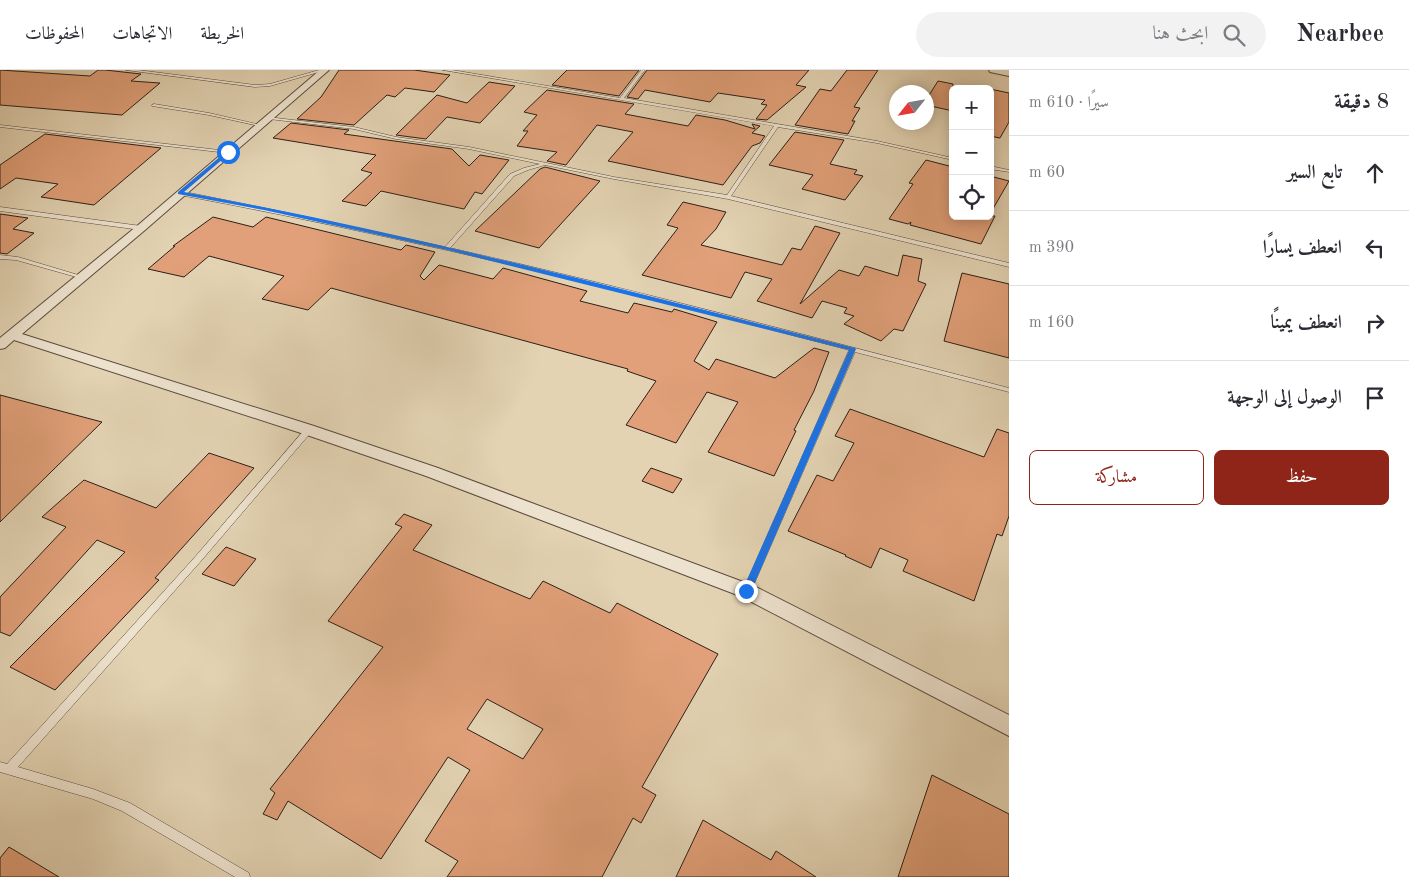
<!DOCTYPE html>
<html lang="ar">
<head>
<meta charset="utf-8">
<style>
  :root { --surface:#fff; --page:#f2f2f3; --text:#2b2b33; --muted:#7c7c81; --line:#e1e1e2; --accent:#8f2418 }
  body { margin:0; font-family:"Old Standard TT",Amiri,serif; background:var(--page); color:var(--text); direction:rtl }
  .controls { position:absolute; right:15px; top:15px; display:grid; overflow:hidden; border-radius:8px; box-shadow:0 2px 12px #0003 }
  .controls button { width:45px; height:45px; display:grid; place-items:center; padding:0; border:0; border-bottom:1px solid var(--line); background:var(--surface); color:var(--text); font:25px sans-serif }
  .compass { position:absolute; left:889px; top:15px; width:45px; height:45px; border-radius:50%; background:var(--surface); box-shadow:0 2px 12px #0003; rotate:239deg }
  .stop { position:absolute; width:15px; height:15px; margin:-11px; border:4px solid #1a73e8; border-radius:50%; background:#fff }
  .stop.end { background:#1a73e8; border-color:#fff; box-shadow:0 1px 5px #0008 }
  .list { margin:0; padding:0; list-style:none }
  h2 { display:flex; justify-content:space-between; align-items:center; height:65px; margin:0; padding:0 20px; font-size:21px }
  h2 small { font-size:16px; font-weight:400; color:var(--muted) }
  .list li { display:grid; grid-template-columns:32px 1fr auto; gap:15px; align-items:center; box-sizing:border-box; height:75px; padding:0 20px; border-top:1px solid var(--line) }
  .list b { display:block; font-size:19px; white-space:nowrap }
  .list em { font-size:16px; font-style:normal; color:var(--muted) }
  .actions { display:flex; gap:10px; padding:15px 20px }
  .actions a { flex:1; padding:11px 0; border:1px solid var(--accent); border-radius:8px; text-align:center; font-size:18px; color:var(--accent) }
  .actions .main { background:var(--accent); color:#fff }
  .icon { flex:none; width:28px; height:28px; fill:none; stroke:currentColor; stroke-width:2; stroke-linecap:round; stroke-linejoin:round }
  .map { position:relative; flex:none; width:1009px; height:807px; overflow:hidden; direction:ltr }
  header { display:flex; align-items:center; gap:30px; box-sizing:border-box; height:70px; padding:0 25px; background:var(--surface); border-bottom:1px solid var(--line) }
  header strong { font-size:24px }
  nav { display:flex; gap:28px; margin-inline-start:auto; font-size:18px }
  .search { width:350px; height:45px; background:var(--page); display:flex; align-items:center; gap:12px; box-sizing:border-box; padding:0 18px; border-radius:28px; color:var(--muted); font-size:19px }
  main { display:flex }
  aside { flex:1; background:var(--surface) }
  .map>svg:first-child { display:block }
  .building { fill:#e1a079; stroke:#2c1f17; fill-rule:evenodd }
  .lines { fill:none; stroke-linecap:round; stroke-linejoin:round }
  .lane-casing { stroke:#5a4c3e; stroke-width:1 }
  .street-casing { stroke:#5a4c3e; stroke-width:2 }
  .lane { fill:#ede2ce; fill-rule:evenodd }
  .street { fill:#ede2ce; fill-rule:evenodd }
  .route { fill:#1a73e8 }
</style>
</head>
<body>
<header>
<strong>Nearbee</strong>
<div class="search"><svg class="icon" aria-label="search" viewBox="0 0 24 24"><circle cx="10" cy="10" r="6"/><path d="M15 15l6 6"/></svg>ابحث هنا</div>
<nav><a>الخريطة</a><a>الاتجاهات</a><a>المحفوظات</a></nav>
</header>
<main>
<aside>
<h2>8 دقيقة<small>سيرًا · 610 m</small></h2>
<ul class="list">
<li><svg class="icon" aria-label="ahead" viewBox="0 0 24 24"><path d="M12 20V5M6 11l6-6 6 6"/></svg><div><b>تابع السير</b></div><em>60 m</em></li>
<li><svg class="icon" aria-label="left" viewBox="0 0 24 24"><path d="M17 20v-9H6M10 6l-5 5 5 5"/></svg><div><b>انعطف يسارًا</b></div><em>390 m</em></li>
<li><svg class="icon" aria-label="right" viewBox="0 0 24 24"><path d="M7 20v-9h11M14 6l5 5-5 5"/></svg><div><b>انعطف يمينًا</b></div><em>160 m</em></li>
<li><svg class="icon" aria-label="arrive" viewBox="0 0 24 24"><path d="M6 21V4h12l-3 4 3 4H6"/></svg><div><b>الوصول إلى الوجهة</b></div></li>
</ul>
<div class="actions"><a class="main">حفظ</a><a>مشاركة</a></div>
</aside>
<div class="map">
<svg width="1009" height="807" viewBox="0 0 1009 807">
  <rect width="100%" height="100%" fill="#e3d3b3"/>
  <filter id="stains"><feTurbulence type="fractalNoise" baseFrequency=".004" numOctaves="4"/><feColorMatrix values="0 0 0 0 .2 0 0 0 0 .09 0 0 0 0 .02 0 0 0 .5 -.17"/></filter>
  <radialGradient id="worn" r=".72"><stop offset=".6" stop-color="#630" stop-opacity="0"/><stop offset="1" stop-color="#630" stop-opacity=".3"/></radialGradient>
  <g class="building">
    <path d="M 0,0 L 90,6 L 98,0 L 105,0 L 141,4 L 131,11 L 160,13 L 122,45 L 0,35 Z"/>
    <path d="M 339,0 L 414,0 L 450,5 L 434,22 L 405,18 L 395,27 L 387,25 L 354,55 L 297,49 L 321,27 Z"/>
    <path d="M 567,0 L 639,0 L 619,26 L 552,15 Z"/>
    <path d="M 647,0 L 809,0 L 796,15 L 806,17 L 767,50 L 756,49 L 767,35 L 761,34 L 765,30 L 718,23 L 710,32 L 645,20 L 638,29 L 627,27 Z"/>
    <path d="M 847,0 L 878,0 L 854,37 L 860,38 L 852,51 L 855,51 L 848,64 L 795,55 L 820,19 L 831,21 Z"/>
    <path d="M 938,11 L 953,14 L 953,41 L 926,35 L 926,30 Z"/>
    <path d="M 489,12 L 515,16 L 480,53 L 447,47 L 426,69 L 396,65 L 437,25 L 467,33 Z"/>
    <path d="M 990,19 L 1009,23 L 1009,52 L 1000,68 L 990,66 Z"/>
    <path d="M 547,20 L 634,34 L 625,44 L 688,56 L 696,45 L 725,50 L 755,59 L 752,54 L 760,56 L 752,63 L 765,66 L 760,73 L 752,76 L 723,115 L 608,91 L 633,62 L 597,55 L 566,95 L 547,91 L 557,82 L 517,76 L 528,61 L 523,61 L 537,45 L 524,42 Z"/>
    <path d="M 291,53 L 349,60 L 344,64 L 452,79 L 469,96 L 480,85 L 509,90 L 482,124 L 475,122 L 464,139 L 381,121 L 366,136 L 342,131 L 372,103 L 361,100 L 376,85 L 273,68 Z"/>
    <path d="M 795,62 L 844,70 L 830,94 L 857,100 L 854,104 L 863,106 L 845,130 L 802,119 L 813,105 L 769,95 Z"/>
    <path d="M 45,64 L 120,73 L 161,78 L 94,135 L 41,127 L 58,114 L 16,108 L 0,119 L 0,95 Z"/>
    <path d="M 926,90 L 953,97 L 953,146 L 995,146 L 981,174 L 910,155 L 911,152 L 908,154 L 889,149 L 913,114 L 909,113 Z"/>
    <path d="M 545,97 L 600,111 L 539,178 L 475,161 L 540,99 Z"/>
    <path d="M 990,106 L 1009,111 L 990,144 Z"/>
    <path d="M 683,132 L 726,142 L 716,159 L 701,175 L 782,195 L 792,178 L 801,180 L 815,156 L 840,163 L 800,234 L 839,200 L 859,206 L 865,196 L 898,206 L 903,185 L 922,189 L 918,211 L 926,214 L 903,261 L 894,259 L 881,271 L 844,254 L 854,246 L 844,243 L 847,238 L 822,231 L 812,248 L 757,231 L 772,209 L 745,202 L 731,228 L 642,205 L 678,158 L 667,155 Z"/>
    <path d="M 0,144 L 28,148 L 13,159 L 34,163 L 7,184 L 0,183 Z"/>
    <path d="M 213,147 L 253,157 L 266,147 L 401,180 L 406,175 L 435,182 L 420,206 L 424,210 L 439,195 L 493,209 L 503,198 L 587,221 L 580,231 L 628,243 L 634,233 L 672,242 L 674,239 L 717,252 L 694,291 L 709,300 L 716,289 L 775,308 L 814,278 L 829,282 L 814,321 L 794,360 L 796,361 L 774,406 L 708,382 L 738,332 L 707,322 L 676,373 L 626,355 L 656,311 L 627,301 L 628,299 L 331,218 L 308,240 L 262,229 L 284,206 L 209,186 L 184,207 L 148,199 L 175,176 L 173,176 Z"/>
    <path d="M 962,203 L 1009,214 L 1009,288 L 944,271 Z"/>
    <path d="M 0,325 L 102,352 L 0,452 Z"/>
    <path d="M 850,339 L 984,387 L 997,359 L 1009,363 L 1009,446 L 1002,466 L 997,464 L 974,531 L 903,501 L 908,490 L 880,478 L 871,498 L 845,486 L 846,485 L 788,461 L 817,405 L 833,411 L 854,373 L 835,366 Z"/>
    <path d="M 209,383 L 254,398 L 155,508 L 159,510 L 55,620 L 10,597 L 125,482 L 97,470 L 10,566 L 0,562 L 0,527 L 66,457 L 42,447 L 84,410 L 156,438 Z"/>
    <path d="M 651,398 L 682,409 L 673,423 L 642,411 Z"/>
    <path d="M 404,444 L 432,455 L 413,480 L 530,529 L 543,511 L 610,543 L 617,533 L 718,584 L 642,717 L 656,725 L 641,753 L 633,748 L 602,807 L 447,807 L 458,791 L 425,771 L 470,700 L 448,687 L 381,789 L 288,731 L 277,750 L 263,744 L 275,723 L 270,719 L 383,577 L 328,551 L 402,457 L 395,454 ZM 487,629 L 543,659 L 523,689 L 467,659 Z"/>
    <path d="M 226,477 L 256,489 L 234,516 L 202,504 Z"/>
    <path d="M 932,705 L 1009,744 L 1009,807 L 898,807 Z"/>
    <path d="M 703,750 L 771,790 L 776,781 L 816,807 L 676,807 Z"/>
    <path d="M 9,777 L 59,807 L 0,807 L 0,788 Z"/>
  </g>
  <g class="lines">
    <g class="lane-casing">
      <g id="lane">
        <path d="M 126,0 L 138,0 L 255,15 L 270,14 L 319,0 L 326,0 L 270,16 L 255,17 Z"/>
        <path d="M 443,0 L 452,0 L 620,28 L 641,0 L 645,0 L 624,28 L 877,71 L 953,88 L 953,90 L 877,73 L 778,57 L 731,126 L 1009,193 L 1009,197 L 728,129 L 614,109 L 545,95 L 528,100 L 514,106 L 450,178 C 638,220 823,270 1009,318 L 1009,322 L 855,282 L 751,521 L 750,523 L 747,524 L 744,523 L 743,521 L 849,280 C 696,240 542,200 387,167 C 318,152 249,138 180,125 L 177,123 L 180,121 L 284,142 L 445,177 L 510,104 L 524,98 L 540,94 L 469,79 L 396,69 L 354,59 L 269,49 L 267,49 L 267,47 L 354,57 L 396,67 L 469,77 L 614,107 L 727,125 L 774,56 Z"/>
        <path d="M 154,34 L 209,43 L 261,55 L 259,56 L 209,45 L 152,36 L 152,35 Z"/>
        <path d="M 0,55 L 228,81 L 230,82 L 228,83 L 0,57 Z"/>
        <path d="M 990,96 L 1009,100 L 1009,102 L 990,99 Z"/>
        <path d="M 0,137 L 141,156 L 144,158 L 141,160 L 0,141 Z"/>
        <path d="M 0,185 L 18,187 L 85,207 L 84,208 L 80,208 L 16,190 L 0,189 Z"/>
        <path d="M 306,358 L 309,358 L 313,360 L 201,491 L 18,697 L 93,719 L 130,733 L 249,803 L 250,807 L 235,807 L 122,741 L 93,729 L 0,702 L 0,692 L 7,694 L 195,487 Z"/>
      </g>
    </g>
    <g class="street-casing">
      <g id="street">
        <path d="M 320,0 L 329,0 L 145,160 L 22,264 L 314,356 L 438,398 L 754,516 L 1009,645 L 1009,666 L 740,526 L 426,406 L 304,364 L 14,270 L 5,278 L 0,279 L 0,268 L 137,156 Z"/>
        <path d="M 989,0 L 1009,0 L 1009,6 L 990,2 Z"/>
      </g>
    </g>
    <use href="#lane" class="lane"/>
    <use href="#street" class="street"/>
  </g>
  <path class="route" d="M 228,80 L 230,83 L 184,122 C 410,163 632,222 855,278 L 856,279 L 750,524 L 743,524 L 742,521 L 849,280 L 447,180 L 264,140 L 178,124 L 178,122 Z"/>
  <rect width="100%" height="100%" filter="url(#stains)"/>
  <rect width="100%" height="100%" fill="url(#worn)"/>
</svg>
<div class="controls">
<button>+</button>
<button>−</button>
<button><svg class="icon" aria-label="locate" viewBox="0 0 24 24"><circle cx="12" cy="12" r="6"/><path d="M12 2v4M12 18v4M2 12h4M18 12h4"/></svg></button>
</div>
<svg class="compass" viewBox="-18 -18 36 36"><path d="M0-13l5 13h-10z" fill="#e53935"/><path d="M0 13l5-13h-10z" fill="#7c7c81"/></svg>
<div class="stop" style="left:228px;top:82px"></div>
<div class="stop end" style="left:746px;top:521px"></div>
</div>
</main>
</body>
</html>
